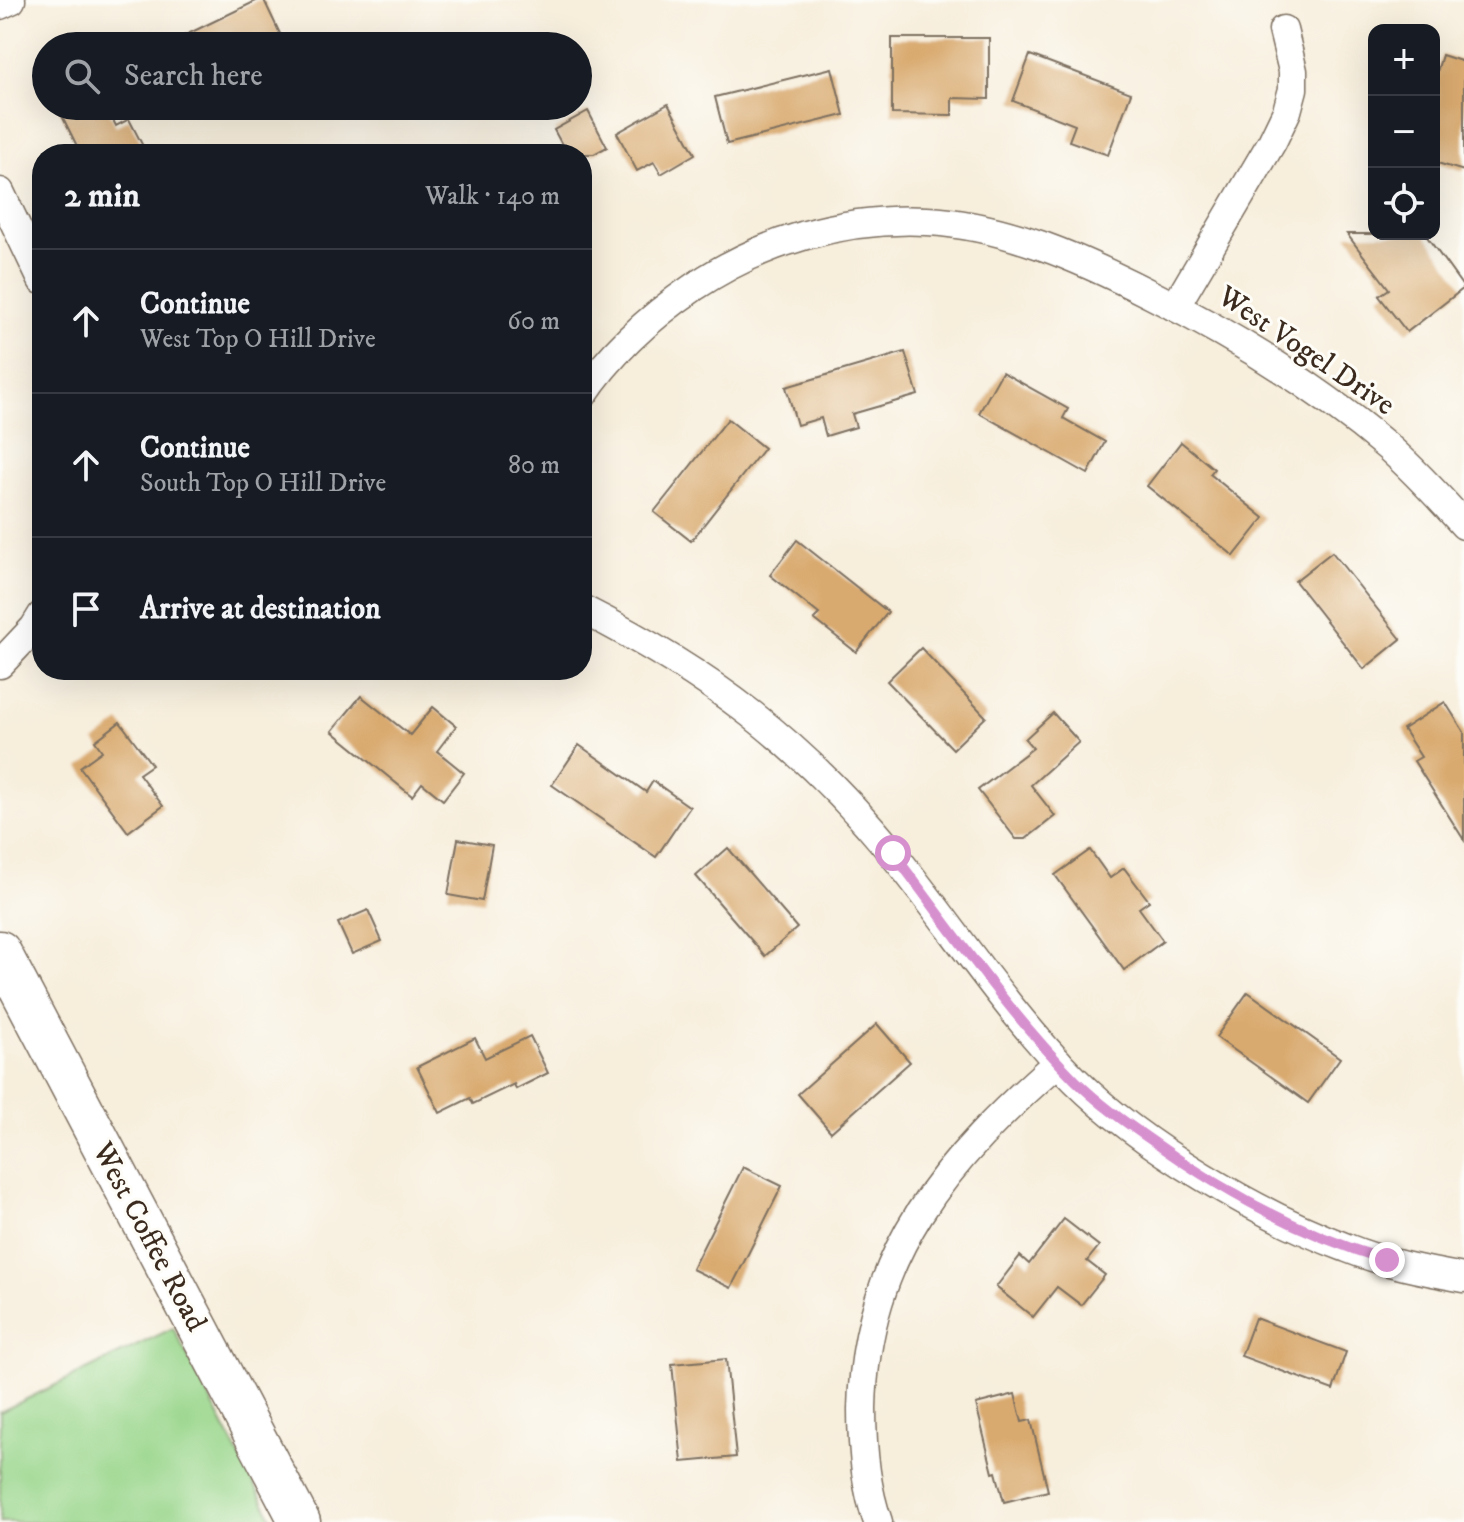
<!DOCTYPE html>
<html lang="en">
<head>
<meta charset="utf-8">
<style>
  :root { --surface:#171b24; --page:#20242c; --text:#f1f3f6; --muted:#9ea1a6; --line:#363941 }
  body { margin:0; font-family:"IM FELL DW Pica",serif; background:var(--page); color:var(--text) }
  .controls { position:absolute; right:24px; top:24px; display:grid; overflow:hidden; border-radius:16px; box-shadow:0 8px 32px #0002 }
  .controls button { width:72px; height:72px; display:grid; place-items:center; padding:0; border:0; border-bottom:2px solid var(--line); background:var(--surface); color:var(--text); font:40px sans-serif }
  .stop { position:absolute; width:24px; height:24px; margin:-18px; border:6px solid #d690ce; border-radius:50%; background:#fff }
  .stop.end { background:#d690ce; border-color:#fff; box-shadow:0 2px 8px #0008 }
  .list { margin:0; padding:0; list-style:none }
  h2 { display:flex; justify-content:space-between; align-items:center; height:104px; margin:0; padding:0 32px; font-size:34px }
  h2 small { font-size:26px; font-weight:400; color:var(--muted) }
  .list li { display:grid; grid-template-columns:52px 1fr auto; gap:24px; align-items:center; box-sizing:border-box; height:144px; padding:0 32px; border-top:2px solid var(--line) }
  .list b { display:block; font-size:30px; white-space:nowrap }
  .list p { margin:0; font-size:26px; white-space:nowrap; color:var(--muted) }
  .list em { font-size:26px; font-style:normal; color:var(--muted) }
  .icon { flex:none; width:44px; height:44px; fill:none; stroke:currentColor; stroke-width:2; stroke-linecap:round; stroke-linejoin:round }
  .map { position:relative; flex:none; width:1464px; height:1522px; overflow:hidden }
  .search { position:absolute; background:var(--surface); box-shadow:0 8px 32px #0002; left:32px; top:32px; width:560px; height:88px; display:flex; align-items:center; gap:20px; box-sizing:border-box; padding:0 28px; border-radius:44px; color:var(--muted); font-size:30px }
  .panel { position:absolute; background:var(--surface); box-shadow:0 8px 32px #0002; left:32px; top:144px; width:560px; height:536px; border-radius:32px }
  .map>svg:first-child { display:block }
  .green { fill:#99d68b; stroke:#6a8054; stroke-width:2 }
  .building { fill:#d9aa6f }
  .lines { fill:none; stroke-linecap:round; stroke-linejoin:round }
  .street-casing { stroke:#7d6f60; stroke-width:31 }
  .secondary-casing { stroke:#7d6f60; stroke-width:43 }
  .street { stroke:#fff; stroke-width:28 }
  .secondary { stroke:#fff; stroke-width:40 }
  .route { stroke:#d690ce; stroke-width:10 }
  .labels { text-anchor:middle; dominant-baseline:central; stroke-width:6; stroke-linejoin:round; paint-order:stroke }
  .street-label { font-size:30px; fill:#3b2a1e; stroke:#fdfcf7 }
</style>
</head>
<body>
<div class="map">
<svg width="1464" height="1522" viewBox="0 0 1464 1522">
  <rect width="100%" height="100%" fill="#fdfcf7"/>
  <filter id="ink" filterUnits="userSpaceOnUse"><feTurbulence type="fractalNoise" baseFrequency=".0125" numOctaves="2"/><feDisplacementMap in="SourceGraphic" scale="16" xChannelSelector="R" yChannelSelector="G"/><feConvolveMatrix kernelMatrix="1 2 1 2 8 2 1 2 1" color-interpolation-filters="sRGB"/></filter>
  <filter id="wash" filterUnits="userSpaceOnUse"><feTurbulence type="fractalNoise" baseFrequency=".006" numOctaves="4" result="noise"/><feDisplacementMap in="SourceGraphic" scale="32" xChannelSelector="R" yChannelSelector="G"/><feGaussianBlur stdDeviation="1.8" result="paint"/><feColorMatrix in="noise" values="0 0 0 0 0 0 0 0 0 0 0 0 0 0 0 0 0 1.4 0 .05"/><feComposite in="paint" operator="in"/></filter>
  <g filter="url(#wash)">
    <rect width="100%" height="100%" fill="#f7eedc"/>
    <path class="green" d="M 173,1328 L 274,1522 L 0,1522 L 0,1412 Z"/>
    <g id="blocks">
      <g class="building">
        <path d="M 258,0 L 264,0 L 282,38 L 266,46 L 163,46 Z"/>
        <path d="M 892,38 L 989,38 L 989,99 L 952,98 L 952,115 L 892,114 Z"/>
        <path d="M 1030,55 L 1131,93 L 1108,155 L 1069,141 L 1075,125 L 1013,101 Z"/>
        <path d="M 1442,55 L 1464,62 L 1464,171 L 1434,162 L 1434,82 Z"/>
        <path d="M 832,68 L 844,115 L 727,144 L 715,97 Z"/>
        <path d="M 668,104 L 695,154 L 661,174 L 654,162 L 637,171 L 617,133 Z"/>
        <path d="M 57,106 L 106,106 L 116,126 L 129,119 L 147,154 L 81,154 Z"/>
        <path d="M 588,111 L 607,147 L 594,154 L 567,154 L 554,130 Z"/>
        <path d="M 1347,234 L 1425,234 L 1464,288 L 1407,332 L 1379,296 L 1389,289 Z"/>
        <path d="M 905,352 L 918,395 L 852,414 L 856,427 L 826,436 L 821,418 L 797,425 L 786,387 Z"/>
        <path d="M 1002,372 L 1068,409 L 1063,418 L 1105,442 L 1088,474 L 979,413 Z"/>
        <path d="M 728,419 L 764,448 L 691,541 L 654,512 Z"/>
        <path d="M 1181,442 L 1214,469 L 1210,474 L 1264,518 L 1234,556 L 1147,486 Z"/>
        <path d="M 797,540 L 888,612 L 856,652 L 814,619 L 819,614 L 770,575 Z"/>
        <path d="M 1332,552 L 1401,639 L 1364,669 L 1295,581 Z"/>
        <path d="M 921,648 L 986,717 L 953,749 L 887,681 Z"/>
        <path d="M 361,696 L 410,735 L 433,707 L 456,726 L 437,751 L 464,773 L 443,800 L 422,783 L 412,796 L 332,731 Z"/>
        <path d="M 1445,702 L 1464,732 L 1464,840 L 1414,761 L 1421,757 L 1403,729 Z"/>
        <path d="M 1053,713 L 1079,742 L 1031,785 L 1055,816 L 1026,839 L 1016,839 L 978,790 L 1033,748 L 1025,739 Z"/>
        <path d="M 120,722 L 152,765 L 139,774 L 163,806 L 128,832 L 80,767 L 102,751 L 95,741 Z"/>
        <path d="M 579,745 L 646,792 L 653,781 L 690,807 L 656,857 L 552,785 Z"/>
        <path d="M 458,839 L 492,845 L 482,901 L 448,895 Z"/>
        <path d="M 728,848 L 797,928 L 765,956 L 696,876 Z"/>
        <path d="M 1090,850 L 1110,878 L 1124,868 L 1149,901 L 1139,908 L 1163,941 L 1124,970 L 1055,875 Z"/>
        <path d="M 368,910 L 382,941 L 352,954 L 338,923 Z"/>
        <path d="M 1248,992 L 1340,1058 L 1308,1103 L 1216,1037 Z"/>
        <path d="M 877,1024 L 910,1062 L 831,1132 L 798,1094 Z"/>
        <path d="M 530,1036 L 548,1073 L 516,1089 L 514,1084 L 473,1104 L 470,1098 L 440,1113 L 417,1067 L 475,1038 L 485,1058 Z"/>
        <path d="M 743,1167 L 782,1186 L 731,1288 L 692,1269 Z"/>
        <path d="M 1064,1219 L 1099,1246 L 1087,1261 L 1105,1275 L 1081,1305 L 1057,1287 L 1033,1317 L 996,1287 L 1020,1256 L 1029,1264 Z"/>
        <path d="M 1255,1318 L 1346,1352 L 1333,1390 L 1241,1356 Z"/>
        <path d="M 726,1359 L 736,1457 L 682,1462 L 672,1364 Z"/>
        <path d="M 1015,1394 L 1022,1422 L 1031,1420 L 1048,1491 L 1004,1502 L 996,1472 L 993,1473 L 976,1404 Z"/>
      </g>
    </g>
  </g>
  <g filter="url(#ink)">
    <use href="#blocks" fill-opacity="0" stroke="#7d6f60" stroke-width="2"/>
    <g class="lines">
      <g class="street-casing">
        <g id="street">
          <path d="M 0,5 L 11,0"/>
          <path d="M 0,192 L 42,280"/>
          <path d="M 1175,307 L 1272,142 L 1287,111 L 1293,89 L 1293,71 L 1283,30"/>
          <path d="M 582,396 C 611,352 650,317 694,287 C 762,241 844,217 927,221 C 1006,225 1081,259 1150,294 C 1234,336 1316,386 1388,447 C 1415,471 1440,498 1464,525"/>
          <path d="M 582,609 C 709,673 802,743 893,854 C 954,929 1007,1012 1075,1080 C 1142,1147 1259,1215 1347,1248 C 1384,1263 1425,1271 1464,1278"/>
          <path d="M 0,664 L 34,628 L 42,615"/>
          <path d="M 878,1522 C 865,1486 862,1447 862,1409 C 865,1252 947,1160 1058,1062"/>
        </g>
      </g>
      <g class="secondary-casing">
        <path id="secondary" d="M 0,951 L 300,1522"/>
      </g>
      <use href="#street" class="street"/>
      <use href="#secondary" class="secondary"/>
    </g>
  </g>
  <g class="lines" filter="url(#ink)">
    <path class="route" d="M 893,853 C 952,930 1007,1011 1075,1080 C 1098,1103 1125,1122 1151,1140 C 1223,1192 1302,1235 1387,1260"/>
  </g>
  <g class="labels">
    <g class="street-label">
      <text transform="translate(1306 351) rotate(34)">West Vogel Drive</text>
      <text transform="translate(149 1237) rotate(62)">West Coffee Road</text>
    </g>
  </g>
</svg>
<div class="controls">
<button>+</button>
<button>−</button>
<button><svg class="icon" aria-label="locate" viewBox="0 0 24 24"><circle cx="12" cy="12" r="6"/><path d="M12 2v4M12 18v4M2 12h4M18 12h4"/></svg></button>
</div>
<div class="stop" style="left:893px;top:853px"></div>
<div class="stop end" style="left:1387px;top:1260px"></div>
<div class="search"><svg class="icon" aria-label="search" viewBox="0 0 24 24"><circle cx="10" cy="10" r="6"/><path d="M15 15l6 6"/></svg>Search here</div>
<section class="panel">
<h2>2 min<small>Walk · 140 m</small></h2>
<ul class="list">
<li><svg class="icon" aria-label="ahead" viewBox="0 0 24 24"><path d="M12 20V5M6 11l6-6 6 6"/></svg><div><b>Continue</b><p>West Top O Hill Drive</p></div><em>60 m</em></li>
<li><svg class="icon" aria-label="ahead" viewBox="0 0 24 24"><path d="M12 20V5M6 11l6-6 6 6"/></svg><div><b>Continue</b><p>South Top O Hill Drive</p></div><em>80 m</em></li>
<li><svg class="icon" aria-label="arrive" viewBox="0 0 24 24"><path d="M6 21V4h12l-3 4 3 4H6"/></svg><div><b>Arrive at destination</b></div></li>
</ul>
</section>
</div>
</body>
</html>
